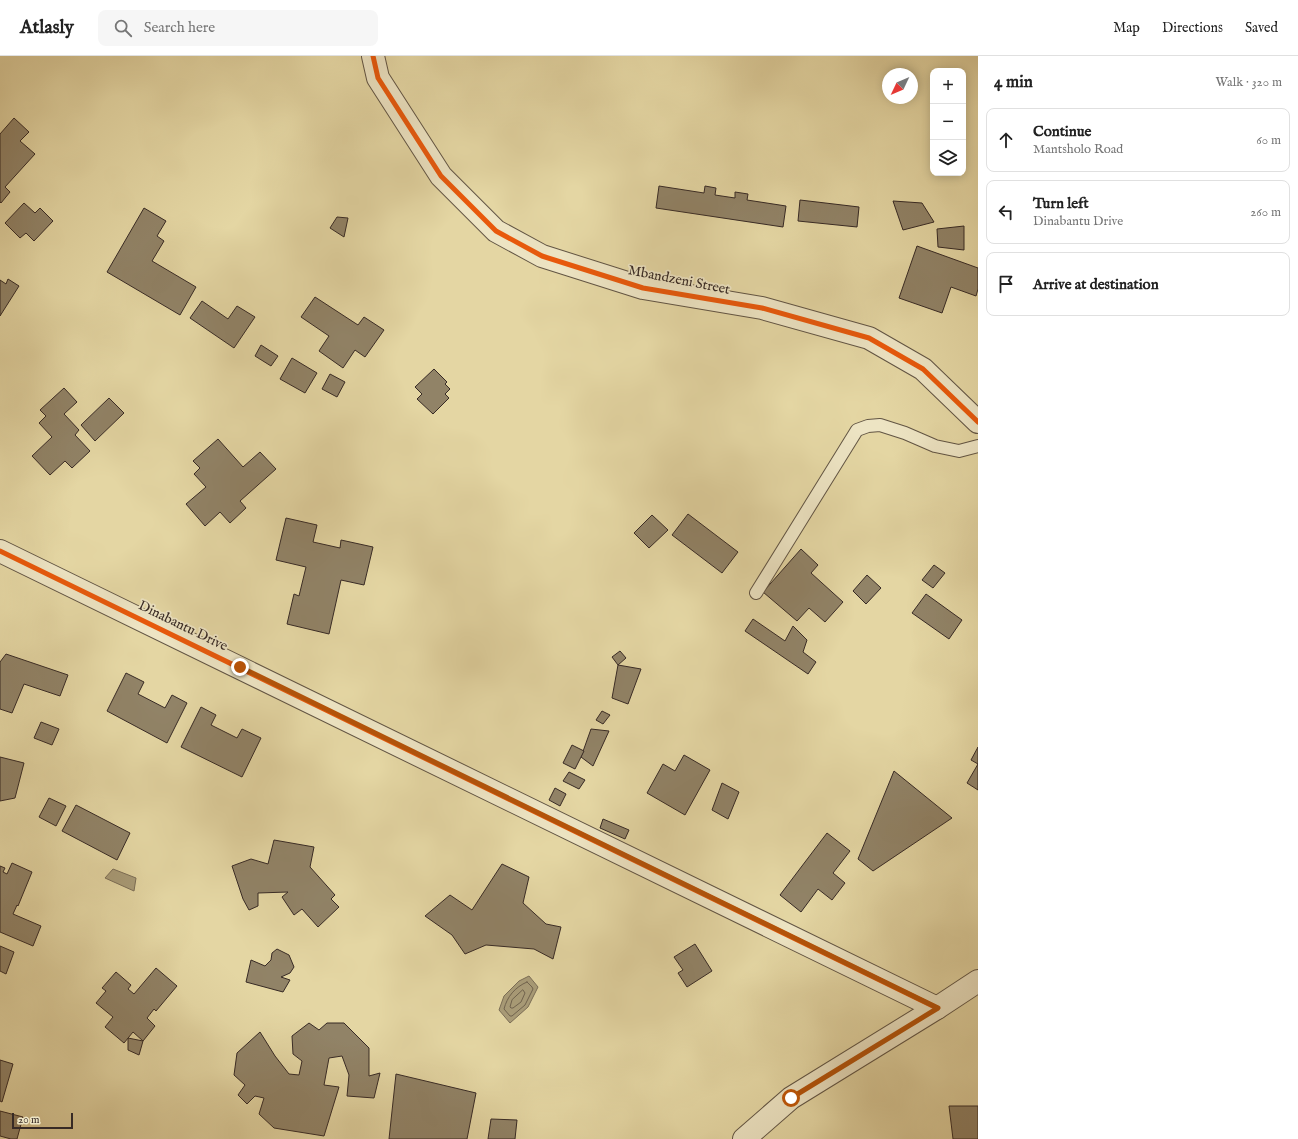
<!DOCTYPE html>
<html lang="en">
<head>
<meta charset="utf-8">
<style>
  :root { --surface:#fff; --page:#f6f6f6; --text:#222; --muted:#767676; --line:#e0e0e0 }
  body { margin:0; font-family:"IM FELL English",serif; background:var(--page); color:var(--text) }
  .controls { position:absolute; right:12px; top:12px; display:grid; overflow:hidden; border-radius:8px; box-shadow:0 2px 10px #0003 }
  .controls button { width:36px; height:36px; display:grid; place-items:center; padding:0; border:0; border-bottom:1px solid var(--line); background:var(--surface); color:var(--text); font:20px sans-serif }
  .compass { position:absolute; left:882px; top:12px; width:36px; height:36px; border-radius:50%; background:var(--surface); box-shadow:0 2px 10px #0003; rotate:226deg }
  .scale { position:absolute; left:12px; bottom:10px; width:61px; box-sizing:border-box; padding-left:4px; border:2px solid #372a25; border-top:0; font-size:11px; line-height:14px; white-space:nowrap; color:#372a25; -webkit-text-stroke:3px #ede4c3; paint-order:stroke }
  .stop { position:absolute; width:12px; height:12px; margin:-9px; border:3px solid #b45309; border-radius:50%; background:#fff }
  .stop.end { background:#b45309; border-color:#fff; box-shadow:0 1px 4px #0008 }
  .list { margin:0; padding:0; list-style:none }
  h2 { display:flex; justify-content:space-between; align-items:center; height:52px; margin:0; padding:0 16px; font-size:17px }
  h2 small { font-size:13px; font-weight:400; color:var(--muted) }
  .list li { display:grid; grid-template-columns:26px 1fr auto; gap:12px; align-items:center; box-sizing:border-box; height:64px; margin:0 8px 8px; padding:0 8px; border:1px solid var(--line); border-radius:8px }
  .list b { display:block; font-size:15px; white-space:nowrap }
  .list p { margin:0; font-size:13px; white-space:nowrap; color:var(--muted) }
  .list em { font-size:13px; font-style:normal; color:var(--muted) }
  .icon { flex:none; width:22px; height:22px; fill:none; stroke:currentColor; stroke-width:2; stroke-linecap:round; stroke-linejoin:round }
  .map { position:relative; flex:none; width:978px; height:1083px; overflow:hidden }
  header { display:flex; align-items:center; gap:24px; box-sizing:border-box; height:56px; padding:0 20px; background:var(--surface); border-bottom:1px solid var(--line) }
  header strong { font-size:19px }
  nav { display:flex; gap:22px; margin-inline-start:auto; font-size:14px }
  .search { width:280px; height:36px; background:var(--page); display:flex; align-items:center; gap:10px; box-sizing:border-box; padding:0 14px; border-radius:8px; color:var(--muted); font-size:15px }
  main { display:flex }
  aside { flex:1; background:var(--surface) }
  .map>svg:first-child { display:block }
  .water { fill:#a99c78; stroke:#7b6e57 }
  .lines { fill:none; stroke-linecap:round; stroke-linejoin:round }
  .shore { stroke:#70634e; stroke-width:1 }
  .building { fill:#918367; stroke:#372a25 }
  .lane-casing { stroke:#625544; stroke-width:14 }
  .street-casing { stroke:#625544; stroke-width:24 }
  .lane { stroke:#ede4c3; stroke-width:12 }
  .street { stroke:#ede4c3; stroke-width:22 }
  .cycleway-casing { stroke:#ede4c3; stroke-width:8 }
  .cycleway { stroke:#e8590c; stroke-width:5 }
  .route { stroke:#b45309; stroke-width:5 }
  .labels { text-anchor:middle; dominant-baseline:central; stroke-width:3.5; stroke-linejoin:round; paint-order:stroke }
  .street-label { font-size:14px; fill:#372a25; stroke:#ede4c3 }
</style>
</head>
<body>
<header>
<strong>Atlasly</strong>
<div class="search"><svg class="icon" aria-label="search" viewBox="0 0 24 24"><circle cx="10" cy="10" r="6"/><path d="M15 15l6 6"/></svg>Search here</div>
<nav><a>Map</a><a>Directions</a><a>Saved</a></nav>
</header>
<main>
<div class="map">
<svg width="978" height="1083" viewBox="0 0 978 1083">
  <rect width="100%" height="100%" fill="#e4d6a3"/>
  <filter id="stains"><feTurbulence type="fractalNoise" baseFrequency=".005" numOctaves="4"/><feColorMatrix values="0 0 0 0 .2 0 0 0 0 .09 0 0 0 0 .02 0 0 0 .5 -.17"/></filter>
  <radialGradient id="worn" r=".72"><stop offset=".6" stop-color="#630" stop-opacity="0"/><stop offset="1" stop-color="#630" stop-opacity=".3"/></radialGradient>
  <g class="water">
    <path d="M 113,813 L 136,822 L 134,835 L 105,822 Z"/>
    <path d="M 529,920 L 538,931 L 528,951 L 510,967 L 499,954 L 504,940 L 519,925 Z"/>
  </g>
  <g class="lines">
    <g class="shore">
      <path d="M 527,926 L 532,931 L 533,933 L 525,949 L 512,960 L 510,960 L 504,953 C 507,941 515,931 527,926 Z"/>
      <path d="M 523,934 L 525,937 L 521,946 L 513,952 L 511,952 L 510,951 L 512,944 Z"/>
    </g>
  </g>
  <g class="building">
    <path d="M 14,62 L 29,76 L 20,85 L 35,98 L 5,131 L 10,136 L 1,147 L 0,146 L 0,78 Z"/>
    <path d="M 659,130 L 704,137 L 705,130 L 716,132 L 715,139 L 735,142 L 735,136 L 748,138 L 747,144 L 786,150 L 783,171 L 656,152 Z"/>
    <path d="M 800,144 L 859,151 L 857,171 L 798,165 Z"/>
    <path d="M 893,145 L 922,147 L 934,166 L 903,174 Z"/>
    <path d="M 24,147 L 35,157 L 40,152 L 53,165 L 34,185 L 26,177 L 20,182 L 5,167 Z"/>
    <path d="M 144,152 L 166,165 L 157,180 L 164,185 L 152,205 L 196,231 L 180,259 L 107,216 Z"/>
    <path d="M 337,161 L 348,162 L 344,181 L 330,172 Z"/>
    <path d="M 964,170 L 964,194 L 938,191 L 937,173 Z"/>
    <path d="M 917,190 L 978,212 L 978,233 L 976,240 L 951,231 L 942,257 L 899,242 Z"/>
    <path d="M 8,223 L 19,230 L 0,260 L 0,224 L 6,228 Z"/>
    <path d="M 315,241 L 358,269 L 364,261 L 384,274 L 365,301 L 355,294 L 343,312 L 319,295 L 329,280 L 301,261 Z"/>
    <path d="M 202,245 L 228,263 L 237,250 L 255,261 L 234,292 L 190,262 Z"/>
    <path d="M 261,289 L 278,300 L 271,310 L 255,300 Z"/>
    <path d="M 292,302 L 317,317 L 305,337 L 280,323 Z"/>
    <path d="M 434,313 L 447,326 L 445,328 L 450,333 L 445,338 L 449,342 L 433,358 L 417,343 L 422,338 L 415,331 Z"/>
    <path d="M 330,318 L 345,326 L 337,341 L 322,333 Z"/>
    <path d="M 64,332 L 77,346 L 64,358 L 79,374 L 75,379 L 90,395 L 72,412 L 65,405 L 50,419 L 32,400 L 52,381 L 39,367 L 46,360 L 40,354 Z"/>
    <path d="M 109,342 L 124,357 L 95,385 L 81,369 Z"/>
    <path d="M 218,383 L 243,411 L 260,396 L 276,413 L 240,445 L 246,452 L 230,467 L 220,456 L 205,470 L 186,448 L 206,431 L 194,418 L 200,412 L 193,405 Z"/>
    <path d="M 688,458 L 738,496 L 722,517 L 672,479 Z"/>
    <path d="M 652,459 L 668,474 L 649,492 L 634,477 Z"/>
    <path d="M 286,462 L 317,469 L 313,486 L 340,492 L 341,484 L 373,491 L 364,529 L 341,524 L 329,578 L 287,568 L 294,538 L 299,540 L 306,511 L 276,504 Z"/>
    <path d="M 801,493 L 818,509 L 811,517 L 843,546 L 825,566 L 809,552 L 797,565 L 763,536 Z"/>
    <path d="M 934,509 L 945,517 L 933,532 L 922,524 Z"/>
    <path d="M 867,519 L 881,532 L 866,548 L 853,535 Z"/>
    <path d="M 926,538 L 962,564 L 949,583 L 912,557 Z"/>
    <path d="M 753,563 L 785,585 L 793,570 L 807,584 L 803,596 L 816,606 L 808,618 L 745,575 Z"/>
    <path d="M 620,595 L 626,602 L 618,609 L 612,601 Z"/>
    <path d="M 6,598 L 68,619 L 60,640 L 24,628 L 12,657 L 0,653 L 0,606 Z"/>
    <path d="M 618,609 L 641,613 L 628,648 L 612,642 Z"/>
    <path d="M 126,617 L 144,626 L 138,638 L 165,652 L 172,639 L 187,647 L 167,687 L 107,655 Z"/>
    <path d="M 201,651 L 216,659 L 211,669 L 237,682 L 242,673 L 261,682 L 242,721 L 181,691 Z"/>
    <path d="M 602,655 L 610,659 L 603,668 L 596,664 Z"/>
    <path d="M 41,666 L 59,673 L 52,689 L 34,682 Z"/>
    <path d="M 591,673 L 609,675 L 593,710 L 581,701 Z"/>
    <path d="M 572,689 L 584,695 L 575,713 L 563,707 Z"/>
    <path d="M 978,691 L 978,734 L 967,727 L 978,708 L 971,704 Z"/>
    <path d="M 684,699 L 710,714 L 685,759 L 647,737 L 663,708 L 675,715 Z"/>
    <path d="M 0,701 L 24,707 L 15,742 L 0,745 Z"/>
    <path d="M 894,715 L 952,762 L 873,815 L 858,803 Z"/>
    <path d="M 569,716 L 585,724 L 579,733 L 563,725 Z"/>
    <path d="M 722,727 L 739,736 L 728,763 L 712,754 Z"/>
    <path d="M 555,732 L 566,738 L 560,750 L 549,744 Z"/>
    <path d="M 49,742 L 66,750 L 56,770 L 39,761 Z"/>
    <path d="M 76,749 L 130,777 L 117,804 L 62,775 Z"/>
    <path d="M 603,763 L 629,774 L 625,783 L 600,772 Z"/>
    <path d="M 827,777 L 850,795 L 833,817 L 845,827 L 832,844 L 818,833 L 801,856 L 780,839 Z"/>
    <path d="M 274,784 L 314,791 L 310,811 L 335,839 L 331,843 L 339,851 L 318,871 L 302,853 L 294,859 L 282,841 L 288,836 L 258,837 L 258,850 L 249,854 L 243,843 L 232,810 L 251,803 L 268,808 Z"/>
    <path d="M 12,807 L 32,816 L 18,850 L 17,849 L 13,858 L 41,870 L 33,890 L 0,876 L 0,810 L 5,812 L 3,816 L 7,818 Z"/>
    <path d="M 502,808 L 529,821 L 523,847 L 546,868 L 561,871 L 553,903 L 534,893 L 486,889 L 465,898 L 452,879 L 425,860 L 450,839 L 472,854 Z"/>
    <path d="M 695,888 L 712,915 L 687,931 L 678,917 L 683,914 L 674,901 Z"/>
    <path d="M 0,890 L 14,896 L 6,918 L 0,915 Z"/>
    <path d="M 277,893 L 289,899 L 294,911 L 290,917 L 281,921 L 290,924 L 283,936 L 246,926 L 251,904 L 265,910 L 271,904 L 272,897 Z"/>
    <path d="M 156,912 L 177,930 L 156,955 L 154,953 L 147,962 L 155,970 L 143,985 L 133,976 L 124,987 L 105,971 L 113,961 L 96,947 L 106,935 L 102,932 L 116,916 L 131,929 L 128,933 L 134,938 Z"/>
    <path d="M 309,967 L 319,974 L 327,967 L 344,967 L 369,992 L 369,1020 L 380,1017 L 374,1042 L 347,1040 L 349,1019 L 342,1000 L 329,1002 L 324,1029 L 339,1031 L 324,1080 L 274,1072 L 259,1058 L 264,1042 L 255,1040 L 247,1048 L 238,1039 L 245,1029 L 234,1019 L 237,997 L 260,976 L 275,1000 L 289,1018 L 299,1019 L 302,1005 L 293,998 L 292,980 Z"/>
    <path d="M 128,982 L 143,985 L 139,999 L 128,994 Z"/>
    <path d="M 0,1004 L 13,1008 L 2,1046 L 0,1045 Z"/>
    <path d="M 396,1018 L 476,1037 L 467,1083 L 389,1083 Z"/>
    <path d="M 949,1050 L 978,1050 L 978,1083 L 953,1083 Z"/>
    <path d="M 0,1055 L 23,1061 L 17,1083 L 11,1083 L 0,1080 Z"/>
    <path d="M 491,1063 L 517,1064 L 515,1083 L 488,1083 Z"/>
  </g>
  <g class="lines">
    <g class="lane-casing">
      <path id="lane" d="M 756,537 L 857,374 L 868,370 L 880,369 L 905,377 L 935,390 L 959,395 L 978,390"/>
    </g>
    <g class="street-casing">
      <g id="street">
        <path d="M 373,0 L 378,22 L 441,120 L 496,175 L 542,200 L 643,232 L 762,252 L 869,282 L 923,313 L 978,366"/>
        <path d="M 0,495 L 937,952"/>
        <path d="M 744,1083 L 791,1042 L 937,952 L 978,925"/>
      </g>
    </g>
    <use href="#lane" class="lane"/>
    <use href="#street" class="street"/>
    <g class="cycleway-casing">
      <g id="cycleway">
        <path d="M 373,0 L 378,22 L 441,120 L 496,175 L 542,200 L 643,232 L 762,252 L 869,282 L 923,313 L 978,366"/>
        <path d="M 0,495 L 937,952"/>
      </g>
    </g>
    <use href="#cycleway" class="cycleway"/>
  </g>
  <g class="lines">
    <path class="route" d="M 240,611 L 938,952 L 791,1042"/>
  </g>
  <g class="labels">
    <g class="street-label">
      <text transform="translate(679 224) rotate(11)">Mbandzeni Street</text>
      <text transform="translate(183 570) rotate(26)">Dinabantu Drive</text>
    </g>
  </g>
  <rect width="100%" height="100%" filter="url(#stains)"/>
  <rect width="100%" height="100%" fill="url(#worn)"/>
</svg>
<div class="controls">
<button>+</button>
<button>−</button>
<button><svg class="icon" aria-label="layers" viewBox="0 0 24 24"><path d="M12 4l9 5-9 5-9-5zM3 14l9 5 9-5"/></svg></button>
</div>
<svg class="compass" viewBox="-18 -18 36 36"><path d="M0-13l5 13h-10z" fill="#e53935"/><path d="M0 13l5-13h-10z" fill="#767676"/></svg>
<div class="scale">20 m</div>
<div class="stop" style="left:791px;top:1042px"></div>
<div class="stop end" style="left:240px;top:611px"></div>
</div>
<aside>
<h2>4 min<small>Walk · 320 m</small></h2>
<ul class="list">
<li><svg class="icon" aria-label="ahead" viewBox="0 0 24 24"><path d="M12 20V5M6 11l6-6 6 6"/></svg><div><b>Continue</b><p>Mantsholo Road</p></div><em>60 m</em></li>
<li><svg class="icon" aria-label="left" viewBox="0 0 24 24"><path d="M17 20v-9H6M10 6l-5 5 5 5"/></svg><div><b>Turn left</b><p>Dinabantu Drive</p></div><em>260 m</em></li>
<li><svg class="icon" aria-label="arrive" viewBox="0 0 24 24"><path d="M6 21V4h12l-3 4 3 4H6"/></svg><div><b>Arrive at destination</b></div></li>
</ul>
</aside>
</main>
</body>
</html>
